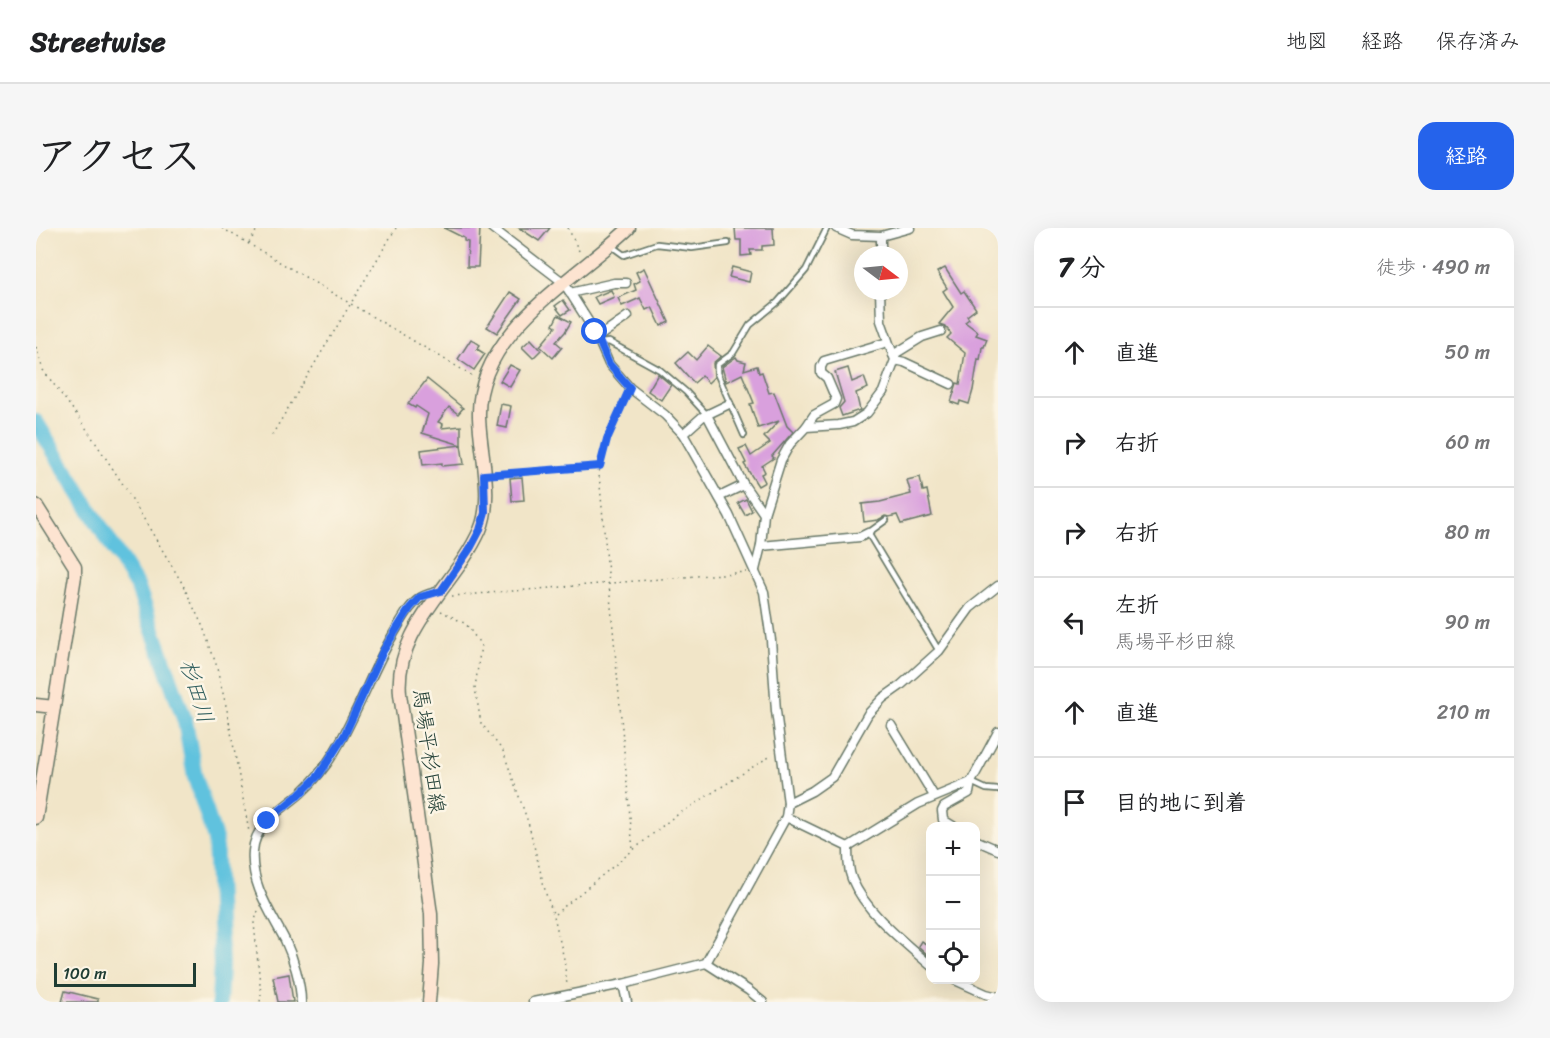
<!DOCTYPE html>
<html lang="ja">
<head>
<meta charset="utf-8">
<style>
  :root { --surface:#fff; --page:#f6f6f6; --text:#202124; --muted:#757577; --line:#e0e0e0; --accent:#2563eb }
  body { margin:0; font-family:Sriracha,"Klee One",sans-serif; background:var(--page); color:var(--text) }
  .controls { position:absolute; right:18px; bottom:18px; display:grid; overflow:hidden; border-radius:12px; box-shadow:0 6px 24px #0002 }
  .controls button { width:54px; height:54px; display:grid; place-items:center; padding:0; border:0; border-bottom:2px solid var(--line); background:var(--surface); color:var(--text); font:30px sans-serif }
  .compass { position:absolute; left:818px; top:18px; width:54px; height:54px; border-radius:50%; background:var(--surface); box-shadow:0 6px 24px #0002; rotate:106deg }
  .scale { position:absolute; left:18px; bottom:15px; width:142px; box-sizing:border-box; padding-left:6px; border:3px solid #1f3d34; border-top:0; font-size:16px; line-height:21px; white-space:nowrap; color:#1f3d34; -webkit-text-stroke:4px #fcf5e5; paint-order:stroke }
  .stop { position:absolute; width:18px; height:18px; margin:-14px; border:4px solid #2563eb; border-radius:50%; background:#fff }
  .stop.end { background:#2563eb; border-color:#fff; box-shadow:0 2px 6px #0008 }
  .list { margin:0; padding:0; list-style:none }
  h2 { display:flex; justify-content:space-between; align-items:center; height:78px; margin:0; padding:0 24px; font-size:26px }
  h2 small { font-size:20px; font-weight:400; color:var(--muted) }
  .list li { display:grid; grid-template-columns:39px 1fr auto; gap:18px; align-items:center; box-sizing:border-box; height:90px; padding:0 24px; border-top:2px solid var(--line) }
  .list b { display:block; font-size:22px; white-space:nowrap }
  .list p { margin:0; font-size:20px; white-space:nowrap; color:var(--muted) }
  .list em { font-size:20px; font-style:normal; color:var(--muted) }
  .icon { flex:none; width:33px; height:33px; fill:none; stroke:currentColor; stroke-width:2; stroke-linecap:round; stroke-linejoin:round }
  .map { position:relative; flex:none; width:962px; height:774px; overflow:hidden; border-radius:18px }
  header { display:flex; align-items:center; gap:36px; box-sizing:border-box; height:84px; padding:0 30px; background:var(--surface); border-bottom:2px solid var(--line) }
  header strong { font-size:28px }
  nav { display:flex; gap:33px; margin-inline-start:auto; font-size:21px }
  .intro { display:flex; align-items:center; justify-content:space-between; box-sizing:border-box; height:144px; padding:0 36px }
  h1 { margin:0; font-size:42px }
  .button { padding:15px 27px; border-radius:18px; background:var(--accent); color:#fff; font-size:21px; font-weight:700 }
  main { display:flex; gap:36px; padding:0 36px }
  aside { flex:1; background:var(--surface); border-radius:18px; box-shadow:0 6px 24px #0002 }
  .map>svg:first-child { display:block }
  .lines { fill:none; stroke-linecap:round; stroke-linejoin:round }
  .river { stroke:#60c2de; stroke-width:16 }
  .building { fill:#d9a0dd }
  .lane-casing { stroke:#687868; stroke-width:8 }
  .street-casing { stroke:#687868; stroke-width:11 }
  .secondary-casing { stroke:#687868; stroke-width:15 }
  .path { stroke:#687868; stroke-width:1.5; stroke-dasharray:1.5 4.5; stroke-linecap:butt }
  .lane { stroke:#fff; stroke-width:4.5 }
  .street { stroke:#fff; stroke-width:8 }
  .secondary { stroke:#fde4d1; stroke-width:12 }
  .route { stroke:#2563eb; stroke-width:8 }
  .labels { text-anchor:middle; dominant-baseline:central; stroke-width:5; stroke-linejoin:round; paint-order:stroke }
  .street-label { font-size:21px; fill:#1f3d34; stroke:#fcf5e5 }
  .water-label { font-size:22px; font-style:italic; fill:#2f5e5e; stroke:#fcf5e5 }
</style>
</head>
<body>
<header>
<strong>Streetwise</strong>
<nav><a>地図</a><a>経路</a><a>保存済み</a></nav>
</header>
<div class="intro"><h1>アクセス</h1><a class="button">経路</a></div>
<main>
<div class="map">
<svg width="962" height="774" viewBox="0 0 962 774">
  <rect width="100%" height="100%" fill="#fcf5e5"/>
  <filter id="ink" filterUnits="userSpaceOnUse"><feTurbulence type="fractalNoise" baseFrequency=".0167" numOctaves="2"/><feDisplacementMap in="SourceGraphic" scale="12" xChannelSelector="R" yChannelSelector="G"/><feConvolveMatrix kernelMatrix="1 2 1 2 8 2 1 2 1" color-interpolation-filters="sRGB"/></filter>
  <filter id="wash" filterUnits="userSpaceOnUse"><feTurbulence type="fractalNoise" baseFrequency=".008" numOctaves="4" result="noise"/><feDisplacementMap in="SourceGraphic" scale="24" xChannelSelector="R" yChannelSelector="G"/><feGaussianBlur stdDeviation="1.35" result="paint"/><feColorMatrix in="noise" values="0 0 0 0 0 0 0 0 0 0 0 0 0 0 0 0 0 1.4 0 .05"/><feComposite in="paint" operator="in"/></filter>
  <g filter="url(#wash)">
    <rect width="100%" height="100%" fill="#f1e5c8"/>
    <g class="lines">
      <path class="river" d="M 0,194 L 102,360 L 149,493 L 159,549 L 179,611 L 185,737 L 183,774"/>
    </g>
    <g id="blocks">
      <g class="building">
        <path d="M 408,0 L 444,0 L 442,39 L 431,39 L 432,14 L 428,13 L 428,10 Z"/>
        <path d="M 483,0 L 514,0 L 503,13 Z"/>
        <path d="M 699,0 L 737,0 L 738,17 L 726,18 L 726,22 L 714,22 L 715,27 L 705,28 L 705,12 L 700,12 Z"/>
        <path d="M 696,39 L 715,44 L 713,54 L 693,49 Z"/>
        <path d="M 608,40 L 633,94 L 625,98 L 616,79 L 610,82 L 604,70 L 586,78 L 582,70 L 600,62 L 598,56 L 604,53 L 600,44 Z"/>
        <path d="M 909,40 L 925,65 L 928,63 L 940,81 L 931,88 L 933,91 L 929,94 L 942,104 L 940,107 L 951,111 L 948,119 L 946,119 L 944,132 L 942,131 L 937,162 L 933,176 L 924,173 L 923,177 L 915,174 L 921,155 L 924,156 L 929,125 L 911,110 L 915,106 L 909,98 L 903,96 L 917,79 L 907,63 L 911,60 L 901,44 Z"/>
        <path d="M 575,62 L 578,69 L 562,76 L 558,69 Z"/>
        <path d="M 474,64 L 485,71 L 461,105 L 451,99 Z"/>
        <path d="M 527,72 L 534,82 L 526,87 L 519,78 Z"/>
        <path d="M 522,87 L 535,94 L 529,104 L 520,114 L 526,119 L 517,130 L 504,118 L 520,99 L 517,97 Z"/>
        <path d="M 435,111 L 444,117 L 441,121 L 449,126 L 438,142 L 422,131 Z"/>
        <path d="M 495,111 L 505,122 L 497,130 L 486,119 Z"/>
        <path d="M 672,118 L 685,128 L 677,135 L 678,149 L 672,155 L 666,148 L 658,155 L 640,135 L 652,124 L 660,132 Z"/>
        <path d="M 700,129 L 702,132 L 710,134 L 708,142 L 721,138 L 723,145 L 726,144 L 733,165 L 738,164 L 751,198 L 757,204 L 736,228 L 738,230 L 726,238 L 729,244 L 725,246 L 729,254 L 722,258 L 708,236 L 710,235 L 703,221 L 710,218 L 715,228 L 734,215 L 728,209 L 743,193 L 722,200 L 714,176 L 718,175 L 706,146 L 690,154 L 686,139 Z"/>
        <path d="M 474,137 L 484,142 L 474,159 L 464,153 Z"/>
        <path d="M 812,140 L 816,154 L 828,149 L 832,160 L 820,165 L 824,182 L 806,188 L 803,180 L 808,174 L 799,144 Z"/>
        <path d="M 622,146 L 635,157 L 625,172 L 612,163 Z"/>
        <path d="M 391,151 L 427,180 L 422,186 L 413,179 L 402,194 L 407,196 L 406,200 L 425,198 L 425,217 L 386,205 L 392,186 L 380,178 L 379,180 L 372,176 Z"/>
        <path d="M 465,176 L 475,178 L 471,200 L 461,198 Z"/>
        <path d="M 425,217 L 428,236 L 406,238 L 406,235 L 387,237 L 385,222 Z"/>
        <path d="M 486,249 L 488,272 L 476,273 L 474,250 Z"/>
        <path d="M 884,249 L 887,263 L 891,262 L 896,288 L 865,296 L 861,287 L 853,289 L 849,288 L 842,292 L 828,294 L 826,276 L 844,274 L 875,266 L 871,252 Z"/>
        <path d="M 710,271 L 716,283 L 709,287 L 702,275 Z"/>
        <path d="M 894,710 L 894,729 L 882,718 L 885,713 L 890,716 Z"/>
        <path d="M 253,746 L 257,774 L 242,774 L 237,749 Z"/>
        <path d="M 29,763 L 62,771 L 62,774 L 26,774 Z"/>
      </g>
    </g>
  </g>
  <g filter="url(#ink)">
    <use href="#blocks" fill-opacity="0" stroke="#687868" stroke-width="1.5"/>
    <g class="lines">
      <g class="lane-casing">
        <g id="lane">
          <path d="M 574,17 L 588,27 L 621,16 L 656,20 L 692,15"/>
          <path d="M 565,115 L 573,114 L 624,142 L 650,164 L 671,187"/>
          <path d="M 708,207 L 681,145 L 681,137 L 697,125 L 714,97 L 742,74 L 770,42 L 791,0"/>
          <path d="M 850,292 L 832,305 L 903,423"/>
          <path d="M 935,554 L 950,561 L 962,562"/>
        </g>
      </g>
      <g class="street-casing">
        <g id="street">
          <path d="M 456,0 L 528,55 L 559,104 L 573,136 L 594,160 L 629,187 L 647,206 L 693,287 L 728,364 L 735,412 L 740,483 L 752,575 L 750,589 L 670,735 L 587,756 L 497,774"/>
          <path d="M 800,0 L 816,7 L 845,8"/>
          <path d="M 845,27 L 845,8 L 874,0"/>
          <path d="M 534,65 L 578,55 L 590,55"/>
          <path d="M 562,109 L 592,88"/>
          <path d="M 857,127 L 886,109 L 905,103"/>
          <path d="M 859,132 L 868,134 L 915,156"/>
          <path d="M 671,187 L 708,257 L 728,286"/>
          <path d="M 770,199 L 778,187 L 798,176 L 800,171 L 791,150 L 785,145 L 785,139 L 788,133 L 852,114"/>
          <path d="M 647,206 L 666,189 L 693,176"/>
          <path d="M 683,269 L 708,257"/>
          <path d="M 725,318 L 824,309 L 832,305"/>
          <path d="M 719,342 L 725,318 L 728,286 L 745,232 L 754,216 L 770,199 L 803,197 L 817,194 L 831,185 L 847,164 L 859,132 L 845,93 L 844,63"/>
          <path d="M 855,497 L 898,568"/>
          <path d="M 752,575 L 776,563 L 796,549 L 832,486 L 847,470 L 864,458 L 903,423 L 934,380 L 962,358"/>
          <path d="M 750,589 L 812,619 C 812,630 812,641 816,651 C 830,685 868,714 894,737"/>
          <path d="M 917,598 L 907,592 L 906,583 L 908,579 L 933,565 L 935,554"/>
          <path d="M 939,612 L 962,622"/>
          <path d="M 812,619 L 882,576 L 935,554 L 962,504"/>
          <path d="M 670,735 L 712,762 L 727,774"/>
          <path d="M 919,752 L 950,766 L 962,769"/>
          <path d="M 587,756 L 591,774"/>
          <path d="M 265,774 C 265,755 257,729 249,712 C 235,685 214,656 217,623 C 219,595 246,582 265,565 C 278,553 290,538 299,523 C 323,483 337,439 361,400 C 367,390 373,378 383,371 C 388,366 397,365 404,363"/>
        </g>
      </g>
      <g class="secondary-casing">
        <g id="secondary">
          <path d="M 0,277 L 39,339 L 39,348 L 18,479"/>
          <path d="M 0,477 L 18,479 L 0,590"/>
          <path d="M 393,774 L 396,736 L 395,686 L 364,466 C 358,400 419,358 444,302 C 458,270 444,224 443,189 C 440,104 540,51 593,0"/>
        </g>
      </g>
      <g class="path">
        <path d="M 186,0 L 437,148"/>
        <path d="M 532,0 L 544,25"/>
        <path d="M 213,15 L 222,0"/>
        <path d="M 0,119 L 7,142 L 44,191 L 90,261 L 146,355 L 167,399 L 180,436 L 191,482 L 213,604"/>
        <path d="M 590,169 C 579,194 565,219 563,246 L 597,622"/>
        <path d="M 236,207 L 360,0"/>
        <path d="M 461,246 L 564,238"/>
        <path d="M 416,368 L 710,344"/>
        <path d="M 405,383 L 430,396 L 445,417 L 439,460 L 445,495 L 467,523 L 492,594 L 510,666 L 518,688 L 528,731 L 531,757"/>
        <path d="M 222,683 L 218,695 L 225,766 L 224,774"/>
        <path d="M 519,686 L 635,591 L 731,530 L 735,529"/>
      </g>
      <use href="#lane" class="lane"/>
      <use href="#street" class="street"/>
      <use href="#secondary" class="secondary"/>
    </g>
  </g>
  <g class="lines" filter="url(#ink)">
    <path class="route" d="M 231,593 L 266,564 L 283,547 L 308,508 L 347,423 L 374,380 L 384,369 L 405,363 L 435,319 L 444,302 L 449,285 L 448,247 L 564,238 L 571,211 L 594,160 L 573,136 L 559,104"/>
  </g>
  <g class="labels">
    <g class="street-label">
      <text transform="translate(393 523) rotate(82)">馬場平杉田線</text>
    </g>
    <g class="water-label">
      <text transform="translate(161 463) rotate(73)">杉田川</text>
    </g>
  </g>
</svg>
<div class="controls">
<button>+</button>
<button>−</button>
<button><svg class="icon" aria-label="locate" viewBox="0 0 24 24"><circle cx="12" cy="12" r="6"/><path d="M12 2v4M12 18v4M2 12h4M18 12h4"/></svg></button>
</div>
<svg class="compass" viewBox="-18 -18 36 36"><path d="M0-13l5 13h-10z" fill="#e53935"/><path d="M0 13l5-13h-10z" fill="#757577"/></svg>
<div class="scale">100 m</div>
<div class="stop" style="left:559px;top:104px"></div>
<div class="stop end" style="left:231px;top:593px"></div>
</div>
<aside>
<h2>7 分<small>徒歩 · 490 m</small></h2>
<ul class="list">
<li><svg class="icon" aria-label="ahead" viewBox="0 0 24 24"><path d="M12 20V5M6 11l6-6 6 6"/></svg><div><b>直進</b></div><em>50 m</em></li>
<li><svg class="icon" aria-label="right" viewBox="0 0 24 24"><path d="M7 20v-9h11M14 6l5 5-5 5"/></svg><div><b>右折</b></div><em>60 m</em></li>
<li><svg class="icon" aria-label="right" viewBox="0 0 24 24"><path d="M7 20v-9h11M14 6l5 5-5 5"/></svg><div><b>右折</b></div><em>80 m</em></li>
<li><svg class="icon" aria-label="left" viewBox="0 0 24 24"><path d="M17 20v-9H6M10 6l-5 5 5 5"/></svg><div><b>左折</b><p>馬場平杉田線</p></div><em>90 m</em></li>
<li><svg class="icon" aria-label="ahead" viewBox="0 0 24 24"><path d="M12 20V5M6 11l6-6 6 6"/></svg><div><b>直進</b></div><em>210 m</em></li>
<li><svg class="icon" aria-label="arrive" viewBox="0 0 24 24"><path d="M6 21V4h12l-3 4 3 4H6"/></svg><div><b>目的地に到着</b></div></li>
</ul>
</aside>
</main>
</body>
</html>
